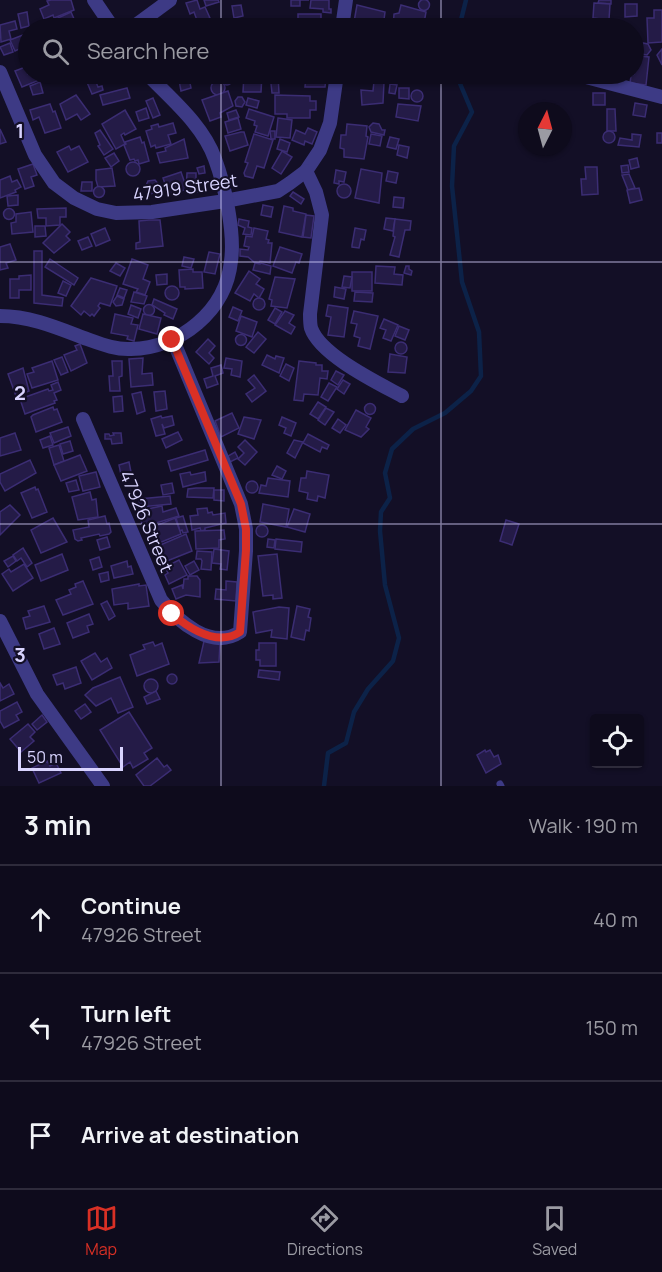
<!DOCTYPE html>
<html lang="en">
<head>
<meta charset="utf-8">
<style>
  :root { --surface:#0e0b1c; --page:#171425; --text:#f1f3f6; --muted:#9b9ba3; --line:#2e2b3b; --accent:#d93025 }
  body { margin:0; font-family:Manrope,sans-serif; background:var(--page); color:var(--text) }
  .controls { position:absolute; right:18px; bottom:18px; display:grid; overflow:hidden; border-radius:6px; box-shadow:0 2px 4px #0004 }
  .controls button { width:54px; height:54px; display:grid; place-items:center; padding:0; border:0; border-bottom:2px solid var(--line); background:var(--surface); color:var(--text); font:30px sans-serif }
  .compass { position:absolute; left:518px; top:102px; width:54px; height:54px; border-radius:50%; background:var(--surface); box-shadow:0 2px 4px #0004; rotate:6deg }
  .scale { position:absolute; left:18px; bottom:15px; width:105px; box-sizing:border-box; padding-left:6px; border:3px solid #d9d4ff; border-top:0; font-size:16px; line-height:21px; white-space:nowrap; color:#d9d4ff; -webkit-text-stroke:4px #130f26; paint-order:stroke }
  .stop { position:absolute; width:18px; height:18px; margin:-14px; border:4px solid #d93025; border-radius:50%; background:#fff }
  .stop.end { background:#d93025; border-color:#fff; box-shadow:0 2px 6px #0008 }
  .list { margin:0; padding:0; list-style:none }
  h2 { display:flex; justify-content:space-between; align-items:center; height:78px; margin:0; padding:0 24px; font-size:26px }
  h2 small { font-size:20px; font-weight:400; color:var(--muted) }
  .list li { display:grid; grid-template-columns:39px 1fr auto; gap:18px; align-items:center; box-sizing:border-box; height:108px; padding:0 24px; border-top:2px solid var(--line) }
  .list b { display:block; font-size:22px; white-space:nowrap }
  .list p { margin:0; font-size:20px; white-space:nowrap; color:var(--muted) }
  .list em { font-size:20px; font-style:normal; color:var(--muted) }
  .icon { flex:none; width:33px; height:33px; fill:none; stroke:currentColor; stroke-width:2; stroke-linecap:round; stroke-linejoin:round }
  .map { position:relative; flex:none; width:662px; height:786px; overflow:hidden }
  .search { position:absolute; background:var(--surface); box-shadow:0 2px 4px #0004; left:18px; right:18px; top:18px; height:66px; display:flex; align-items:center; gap:15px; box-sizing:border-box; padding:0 21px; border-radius:33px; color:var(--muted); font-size:22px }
  .sheet { height:402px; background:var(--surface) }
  nav { display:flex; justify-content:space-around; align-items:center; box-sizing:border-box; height:84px; border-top:2px solid var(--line); background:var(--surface); font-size:16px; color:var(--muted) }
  nav a { display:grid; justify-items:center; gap:3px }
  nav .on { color:var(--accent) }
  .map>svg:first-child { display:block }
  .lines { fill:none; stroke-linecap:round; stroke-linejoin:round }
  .stream { stroke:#0c2248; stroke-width:4.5 }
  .building { fill:#241b47; stroke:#3b2d73; stroke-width:1.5 }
  .service { stroke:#3d3a85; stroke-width:7 }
  .minor { stroke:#3d3a85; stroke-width:14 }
  .route { stroke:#d93025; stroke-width:8 }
  .grid { fill:none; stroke:#d9d4ff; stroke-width:1.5; stroke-opacity:0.55 }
  .labels { text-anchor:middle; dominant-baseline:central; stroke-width:4.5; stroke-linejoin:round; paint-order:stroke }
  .street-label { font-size:18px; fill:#d9d4ff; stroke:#130f26 }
  .grid-label { font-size:20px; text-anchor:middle; font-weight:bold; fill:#d9d4ff; stroke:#130f26; stroke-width:4.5; stroke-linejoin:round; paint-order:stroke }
</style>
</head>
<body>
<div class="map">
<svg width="662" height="786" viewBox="0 0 662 786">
  <rect width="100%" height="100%" fill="#130f26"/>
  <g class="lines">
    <g class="stream">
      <path d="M 459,28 L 466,0"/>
      <path d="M 324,786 L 328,753 L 346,743 L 354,712 L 368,689 L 393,661 L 399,638 L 385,585 L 380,531 L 381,512 L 390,498 L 385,473 L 392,449 L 413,429 L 445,413 L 471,391 L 481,376 L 479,332 L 462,282 L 452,186 L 454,146 L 472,112 L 456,74"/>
    </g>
  </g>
  <g class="building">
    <circle cx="424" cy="5" r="5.5"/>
    <path d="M 51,0 L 71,0 L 74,10 L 54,18 L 53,15 L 44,19 L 40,9 L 49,5 L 47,1 Z"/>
    <path d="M 197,0 L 200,9 L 205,7 L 210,18 L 198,23 L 194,12 L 190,14 L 186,3 Z"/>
    <path d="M 204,0 L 218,0 L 219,2 L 206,6 Z"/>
    <path d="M 291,0 L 309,0 L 300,0 L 300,6 L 291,6 Z"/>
    <path d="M 311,0 L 329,0 L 329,9 L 331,9 L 331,13 L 323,12 L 323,9 L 310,8 Z"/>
    <path d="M 599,0 L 611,0 L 611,4 L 598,3 Z"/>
    <path d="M 594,3 L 610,4 L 609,20 L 593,18 Z"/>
    <path d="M 625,4 L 637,4 L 637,16 L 625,17 Z"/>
    <path d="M 241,5 L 243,16 L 234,18 L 232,6 Z"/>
    <path d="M 357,5 L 385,12 L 383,27 L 354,22 Z"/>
    <path d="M 401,5 L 426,12 L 424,23 L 418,21 L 414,28 L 393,28 L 394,14 L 399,13 Z"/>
    <path d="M 654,10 L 662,10 L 662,42 L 648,43 L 647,18 L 654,18 Z"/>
    <path d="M 27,12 L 29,26 L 21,28 L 18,14 Z"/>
    <path d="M 71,12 L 78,28 L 49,28 L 47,23 Z"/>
    <path d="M 298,14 L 321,14 L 321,19 L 330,19 L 330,28 L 298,28 Z"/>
    <circle cx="604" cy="25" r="5"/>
    <path d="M 15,21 L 17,29 L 9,31 L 11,39 L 1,42 L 0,25 Z"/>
    <path d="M 28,33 L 28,45 L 15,51 L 10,40 Z"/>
    <path d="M 634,41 L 640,43 L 639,56 L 649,57 L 646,85 L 630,83 L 631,76 L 634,74 Z"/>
    <path d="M 10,43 L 13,52 L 4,55 L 0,47 Z"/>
    <path d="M 643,43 L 648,44 L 651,50 L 647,55 L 641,54 L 640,52 Z"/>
    <path d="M 28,46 L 28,62 L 23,48 Z"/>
    <path d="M 662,49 L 662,65 L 657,55 Z"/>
    <path d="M 28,66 L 28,74 L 39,74 L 42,79 L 22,87 L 15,71 Z"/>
    <path d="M 78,74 L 89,74 L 90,75 L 80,79 Z"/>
    <path d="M 176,74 L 189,74 L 190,76 L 178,79 Z"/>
    <path d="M 244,74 L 262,74 L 261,92 L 243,92 Z"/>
    <path d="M 270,74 L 278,74 L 279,93 L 272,93 Z"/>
    <circle cx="227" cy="80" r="5"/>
    <path d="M 306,76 L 326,78 L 325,87 L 305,87 Z"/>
    <path d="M 94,77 L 98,87 L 102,86 L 103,90 L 92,94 L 86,80 Z"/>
    <path d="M 189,78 L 191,88 L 181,91 L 179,80 Z"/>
    <path d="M 374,81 L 384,82 L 383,103 L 362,105 L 361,90 L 373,91 Z"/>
    <circle cx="218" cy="88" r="7"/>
    <path d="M 40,82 L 43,93 L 33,95 L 30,86 Z"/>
    <path d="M 390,84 L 397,85 L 395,94 L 389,93 Z"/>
    <path d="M 127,88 L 130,98 L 103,105 L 100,95 Z"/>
    <path d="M 399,88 L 409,88 L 409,99 L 399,98 Z"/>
    <circle cx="417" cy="96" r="6"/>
    <path d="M 228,91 L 233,106 L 220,113 L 221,117 L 210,121 L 202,100 Z"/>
    <rect x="593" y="93" width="12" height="12"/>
    <path d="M 76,95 L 90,114 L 81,120 L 77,114 L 66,120 L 60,104 Z"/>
    <path d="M 275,95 L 310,96 L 310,101 L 316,101 L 316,110 L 310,110 L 310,118 L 287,118 L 287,114 L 275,114 Z"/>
    <path d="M 238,97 L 242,97 L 245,102 L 242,107 L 236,106 L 235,101 Z"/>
    <path d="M 153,98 L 160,115 L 153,118 L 146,101 Z"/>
    <path d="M 248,98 L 259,101 L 257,108 L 246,105 Z"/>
    <path d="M 635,103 L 647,105 L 645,117 L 633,115 Z"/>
    <path d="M 50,104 L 53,112 L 55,111 L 61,128 L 45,133 L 39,117 L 33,120 L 30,110 Z"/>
    <path d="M 398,104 L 421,106 L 418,121 L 396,117 Z"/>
    <path d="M 146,108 L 149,118 L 139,121 L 136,112 Z"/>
    <path d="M 249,109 L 274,117 L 268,136 L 255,132 L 257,126 L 254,125 L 255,121 L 246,118 Z"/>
    <path d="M 607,109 L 615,109 L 616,131 L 607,131 Z"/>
    <path d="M 125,110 L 136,129 L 125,135 L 124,133 L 121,135 L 125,144 L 116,149 L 102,124 Z"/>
    <path d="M 236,110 L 239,117 L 229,120 L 227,113 Z"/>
    <path d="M 238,118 L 241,129 L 228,133 L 225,122 Z"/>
    <path d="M 278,118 L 292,120 L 290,138 L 276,137 Z"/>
    <path d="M 173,123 L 176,133 L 168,135 L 171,144 L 156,148 L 155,145 L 151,147 L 146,131 L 152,129 L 151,126 L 158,124 L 159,127 Z"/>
    <path d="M 373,123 L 379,124 L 382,130 L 385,130 L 384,135 L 371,132 L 369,127 Z"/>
    <path d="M 347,124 L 367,126 L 366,136 L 368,137 L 364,159 L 344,157 L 344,149 L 340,148 L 341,135 L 346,135 Z"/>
    <path d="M 308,128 L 317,132 L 312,144 L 305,141 L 304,145 L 292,140 L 296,130 L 305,134 Z"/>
    <path d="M 0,129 L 6,142 L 0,144 Z"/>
    <path d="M 100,130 L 113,149 L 104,155 L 98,146 L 100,145 L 95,133 Z"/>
    <path d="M 270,131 L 275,131 L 275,139 L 271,139 Z"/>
    <circle cx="609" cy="137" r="6"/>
    <path d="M 241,132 L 244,132 L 248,145 L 230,151 L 225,136 Z"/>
    <rect x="657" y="133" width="5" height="10"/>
    <path d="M 254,134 L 273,140 L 264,168 L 257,166 L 253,178 L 245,176 L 244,173 L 248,163 L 245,162 Z"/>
    <path d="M 371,134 L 382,136 L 380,146 L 369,144 Z"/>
    <path d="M 632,134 L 641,135 L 639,147 L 618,145 L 620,138 L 632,140 Z"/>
    <path d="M 140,137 L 142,143 L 144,142 L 149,161 L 139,164 L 138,160 L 135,161 L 134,159 L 130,160 L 124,145 L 126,144 L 125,142 Z"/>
    <path d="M 390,137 L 399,139 L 396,149 L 387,147 Z"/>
    <path d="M 184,139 L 188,158 L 160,163 L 157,153 L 166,151 L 165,148 Z"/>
    <path d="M 280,139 L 290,143 L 287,152 L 277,149 Z"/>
    <path d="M 399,145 L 409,147 L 407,158 L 397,155 Z"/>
    <path d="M 69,146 L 71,150 L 79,146 L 88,162 L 68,172 L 57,152 Z"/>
    <path d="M 282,151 L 292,157 L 281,174 L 272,168 Z"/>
    <path d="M 114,153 L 119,161 L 111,167 L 105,158 Z"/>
    <path d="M 637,158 L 639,167 L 631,169 L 629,160 Z"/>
    <circle cx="133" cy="169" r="7"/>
    <path d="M 33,164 L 37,175 L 31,177 L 34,186 L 25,189 L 18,169 Z"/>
    <path d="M 628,165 L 629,172 L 622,173 L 621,166 Z"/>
    <path d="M 204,166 L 205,173 L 199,174 L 197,168 Z"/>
    <path d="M 585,167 L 597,167 L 598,194 L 582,195 L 581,179 L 586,179 Z"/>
    <path d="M 112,168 L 115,186 L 98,187 L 96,180 L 96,170 Z"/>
    <path d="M 361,169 L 382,173 L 379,203 L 355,198 Z"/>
    <path d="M 336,170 L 346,172 L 344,182 L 339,181 L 339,184 L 334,183 Z"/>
    <path d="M 388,171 L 398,173 L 396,183 L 386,181 Z"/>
    <path d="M 181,172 L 187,189 L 169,195 L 163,178 Z"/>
    <path d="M 187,173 L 196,173 L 196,182 L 200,182 L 200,192 L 186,192 Z"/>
    <path d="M 629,174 L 635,188 L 628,190 L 622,175 Z"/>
    <path d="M 10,176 L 12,182 L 17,180 L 21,187 L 15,190 L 16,192 L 0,198 L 0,180 Z"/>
    <path d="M 155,180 L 160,186 L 157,192 L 150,194 L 145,188 L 148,181 Z"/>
    <path d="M 82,182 L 92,182 L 92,191 L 81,191 Z"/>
    <circle cx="344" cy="191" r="7"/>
    <circle cx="99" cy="192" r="5.5"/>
    <path d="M 639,188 L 642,200 L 630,203 L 627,190 Z"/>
    <path d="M 293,192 L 304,199 L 301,204 L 290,196 Z"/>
    <path d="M 18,195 L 18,205 L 8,206 L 7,196 Z"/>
    <path d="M 394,197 L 404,198 L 403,208 L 393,207 Z"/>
    <path d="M 263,205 L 273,207 L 271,217 L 261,215 Z"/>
    <path d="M 284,206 L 293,208 L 293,211 L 306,214 L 302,237 L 279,232 Z"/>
    <path d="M 66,208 L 66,217 L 60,217 L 60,225 L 46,226 L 46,218 L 38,218 L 37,209 Z"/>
    <circle cx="9" cy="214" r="5.5"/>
    <path d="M 31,212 L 33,232 L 12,234 L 11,223 L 16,222 L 16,214 Z"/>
    <path d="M 306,215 L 314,216 L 311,238 L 303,237 Z"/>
    <path d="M 386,218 L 395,219 L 393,231 L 384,229 Z"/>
    <path d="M 239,219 L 249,221 L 248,227 L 252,228 L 251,235 L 243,234 L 245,228 L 238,225 Z"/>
    <path d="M 395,219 L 411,221 L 410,230 L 405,230 L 399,257 L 390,255 L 395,237 L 393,236 Z"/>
    <path d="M 149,220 L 160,220 L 163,246 L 136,249 L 136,243 L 140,242 L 139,221 Z"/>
    <path d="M 62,224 L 70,232 L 66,236 L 70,240 L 54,253 L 43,243 Z"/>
    <path d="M 35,226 L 45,226 L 46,236 L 35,237 Z"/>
    <path d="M 105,228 L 110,240 L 96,246 L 91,234 Z"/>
    <path d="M 254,228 L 268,231 L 266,239 L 269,240 L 268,243 L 272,243 L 270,263 L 260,261 L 259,263 L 254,262 L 248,257 L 240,256 L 240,249 L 248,250 L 249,247 L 244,246 L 246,236 L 252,237 Z"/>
    <path d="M 355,228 L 366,230 L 364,240 L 361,239 L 359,248 L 352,247 L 352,245 Z"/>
    <path d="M 88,237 L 92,246 L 82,250 L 78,241 Z"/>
    <path d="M 10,244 L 16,260 L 6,263 L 8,268 L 0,270 L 0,247 Z"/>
    <path d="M 280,247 L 302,254 L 299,263 L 296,262 L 292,273 L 273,266 Z"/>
    <path d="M 34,251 L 42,251 L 42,295 L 63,298 L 62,306 L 34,303 Z"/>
    <path d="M 209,252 L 220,254 L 215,274 L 204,272 Z"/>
    <path d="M 184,257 L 194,259 L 191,268 L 182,266 Z"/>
    <path d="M 50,259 L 78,278 L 74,285 L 45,267 Z"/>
    <path d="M 132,259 L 148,265 L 143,279 L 150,282 L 145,295 L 136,292 L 138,289 L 123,284 Z"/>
    <path d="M 116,263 L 125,268 L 120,276 L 110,271 Z"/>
    <path d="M 255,263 L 260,264 L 261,263 L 271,266 L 270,274 L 253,270 Z"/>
    <path d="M 376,266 L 395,267 L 394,274 L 403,275 L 402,285 L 375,283 Z"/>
    <path d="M 406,266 L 409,266 L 409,269 L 412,271 L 411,275 L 404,273 Z"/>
    <path d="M 193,269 L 193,272 L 202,272 L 203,288 L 185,289 L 185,287 L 180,287 L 179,270 Z"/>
    <path d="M 249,271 L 260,279 L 256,284 L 264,289 L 259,298 L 254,294 L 250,301 L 235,293 Z"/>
    <rect x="352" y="272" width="20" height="19"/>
    <path d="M 167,274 L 167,284 L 157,285 L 156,275 Z"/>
    <path d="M 31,275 L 31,290 L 19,290 L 19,298 L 10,298 L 10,279 L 19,279 L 19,276 Z"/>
    <path d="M 344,276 L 352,277 L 350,288 L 342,287 Z"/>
    <path d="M 275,277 L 295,279 L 287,308 L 271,306 L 272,300 L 269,299 Z"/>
    <path d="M 91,278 L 117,286 L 110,306 L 100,303 L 98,306 L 100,308 L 94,316 L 92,314 L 90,316 L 84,311 L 81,315 L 71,306 Z"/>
    <path d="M 63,281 L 71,285 L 66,296 L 58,293 Z"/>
    <circle cx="172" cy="293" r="7"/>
    <path d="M 335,287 L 346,289 L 344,299 L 334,297 Z"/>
    <path d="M 120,288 L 127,290 L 124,298 L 117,295 Z"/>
    <path d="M 134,292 L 147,296 L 144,304 L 131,302 Z"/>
    <path d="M 355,292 L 373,293 L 372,302 L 354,301 Z"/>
    <path d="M 117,296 L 124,299 L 122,305 L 116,306 L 113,302 Z"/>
    <circle cx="259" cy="304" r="6"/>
    <path d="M 154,299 L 177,309 L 173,319 L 164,315 L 165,313 L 152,305 Z"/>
    <circle cx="149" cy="310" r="5.5"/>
    <path d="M 131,305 L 141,309 L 138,318 L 128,314 Z"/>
    <path d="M 328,305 L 348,308 L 344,337 L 328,335 L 331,317 L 326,316 Z"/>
    <path d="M 233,307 L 242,311 L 238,321 L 229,317 Z"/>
    <path d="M 275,308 L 282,312 L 275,324 L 268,320 Z"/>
    <path d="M 285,311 L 294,315 L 289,323 L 295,327 L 291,334 L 275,325 Z"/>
    <path d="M 354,311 L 378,316 L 370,349 L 358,346 L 360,338 L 354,336 L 357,324 L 351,323 Z"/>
    <path d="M 115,314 L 133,318 L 131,324 L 138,325 L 134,341 L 127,339 L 128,336 L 111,333 Z"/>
    <path d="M 143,314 L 161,318 L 157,334 L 139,329 Z"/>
    <path d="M 241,316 L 257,322 L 252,337 L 236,331 Z"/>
    <path d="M 384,319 L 398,325 L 391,341 L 383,338 L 386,330 L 380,328 Z"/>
    <path d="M 399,326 L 409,330 L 405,340 L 395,336 Z"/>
    <path d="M 258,332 L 266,339 L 254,353 L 246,347 Z"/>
    <circle cx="241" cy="340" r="5.5"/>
    <path d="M 208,339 L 215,346 L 209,353 L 214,358 L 209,364 L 196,352 Z"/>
    <circle cx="401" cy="348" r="6"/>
    <path d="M 80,344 L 87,363 L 71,371 L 64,355 L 77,350 L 75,346 Z"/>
    <path d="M 390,354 L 407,357 L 405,373 L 388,372 Z"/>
    <path d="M 267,355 L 275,359 L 276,356 L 284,358 L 279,373 L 262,365 Z"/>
    <path d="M 62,357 L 68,372 L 61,375 L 54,360 Z"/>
    <path d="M 143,358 L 142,374 L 152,373 L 153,385 L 131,387 L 129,359 Z"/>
    <path d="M 226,358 L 242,361 L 240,377 L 231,375 L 232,369 L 224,368 Z"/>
    <path d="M 52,361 L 58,380 L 32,388 L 27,374 L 34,372 L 32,368 Z"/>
    <path d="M 112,361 L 122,361 L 122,376 L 119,377 L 120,391 L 110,391 L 109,376 L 113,376 Z"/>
    <path d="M 299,361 L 316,363 L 316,365 L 322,365 L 322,371 L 328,371 L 327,379 L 320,378 L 318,395 L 304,394 L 303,401 L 294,400 Z"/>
    <path d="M 286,364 L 294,368 L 289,381 L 280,376 Z"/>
    <path d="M 221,365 L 223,373 L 215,376 L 218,384 L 207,388 L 204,379 L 213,376 L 211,368 Z"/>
    <path d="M 23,368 L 29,391 L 16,396 L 8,374 Z"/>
    <path d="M 336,371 L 344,375 L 338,385 L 331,380 Z"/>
    <path d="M 254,375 L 266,391 L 252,402 L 246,394 L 255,388 L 248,380 Z"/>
    <path d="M 343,380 L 350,384 L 344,394 L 337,389 Z"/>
    <path d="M 58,382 L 61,390 L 54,393 L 57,400 L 54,401 L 55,403 L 25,414 L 20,399 L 48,389 L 49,391 L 53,390 L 51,385 Z"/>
    <path d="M 329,383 L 337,387 L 328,401 L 321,397 Z"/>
    <path d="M 165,391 L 167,409 L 156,411 L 154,392 Z"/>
    <path d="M 141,392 L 145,411 L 137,414 L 132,394 Z"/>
    <path d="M 122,396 L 123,411 L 114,412 L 113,397 Z"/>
    <path d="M 318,402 L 326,407 L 318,419 L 310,414 Z"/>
    <circle cx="370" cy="409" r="5.5"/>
    <path d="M 53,407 L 54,410 L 57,409 L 62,422 L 36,432 L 31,417 L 33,415 Z"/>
    <path d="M 326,408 L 334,412 L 325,425 L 318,420 Z"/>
    <path d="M 356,410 L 371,418 L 366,427 L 369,429 L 361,437 L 345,430 Z"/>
    <path d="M 232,413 L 239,428 L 221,437 L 215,421 Z"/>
    <path d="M 161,416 L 162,418 L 172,416 L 174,425 L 164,428 L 162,424 L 165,434 L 156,436 L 151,419 Z"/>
    <path d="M 244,417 L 261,420 L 254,439 L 238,434 Z"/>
    <path d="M 282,417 L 296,423 L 291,436 L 284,433 L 286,428 L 279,425 Z"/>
    <path d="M 338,419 L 346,425 L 340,433 L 332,428 Z"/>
    <path d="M 68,427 L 71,436 L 54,443 L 50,433 Z"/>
    <path d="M 178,432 L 182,440 L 166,448 L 162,439 Z"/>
    <path d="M 15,433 L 21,450 L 0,456 L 0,438 Z"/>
    <path d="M 113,433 L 121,433 L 122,443 L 112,444 L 111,439 L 105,439 L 105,434 L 109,434 L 110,436 L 114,435 Z"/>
    <path d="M 308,434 L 329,445 L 327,449 L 322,447 L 320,452 L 303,443 Z"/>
    <path d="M 50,436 L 53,445 L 43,448 L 40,440 Z"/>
    <path d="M 245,440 L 257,452 L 245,465 L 238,459 L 244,453 L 238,447 Z"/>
    <path d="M 294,440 L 303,442 L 295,458 L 287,453 Z"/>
    <path d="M 70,441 L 73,451 L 63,454 L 60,444 Z"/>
    <path d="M 59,445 L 64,461 L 54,465 L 49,448 Z"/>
    <path d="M 205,450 L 208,460 L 171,471 L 168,461 Z"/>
    <path d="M 235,452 L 238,458 L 230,462 L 228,456 Z"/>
    <path d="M 80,455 L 87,471 L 61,481 L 54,465 Z"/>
    <path d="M 30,460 L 36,473 L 5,491 L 0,482 L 0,474 Z"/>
    <path d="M 129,462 L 131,472 L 121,475 L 119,465 Z"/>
    <path d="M 277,466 L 286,471 L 282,479 L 272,475 Z"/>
    <path d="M 307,471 L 329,475 L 325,498 L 318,496 L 317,501 L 307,499 L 308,493 L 299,491 L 301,478 L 306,478 Z"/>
    <path d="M 96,472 L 100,487 L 83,491 L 79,476 Z"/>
    <path d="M 190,472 L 191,475 L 205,472 L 206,481 L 183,487 L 180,474 Z"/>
    <path d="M 268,478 L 290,481 L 288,497 L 259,493 L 261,485 L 266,486 Z"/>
    <path d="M 76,480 L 79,490 L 69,492 L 66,483 Z"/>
    <circle cx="252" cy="487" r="6"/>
    <path d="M 172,483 L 174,493 L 163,495 L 161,485 Z"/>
    <path d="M 35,487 L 36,490 L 38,489 L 47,512 L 32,518 L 21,493 Z"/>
    <path d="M 196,488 L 214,488 L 213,498 L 187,497 L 188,489 Z"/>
    <path d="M 214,490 L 224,490 L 224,501 L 214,500 Z"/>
    <path d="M 90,492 L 92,500 L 96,499 L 98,517 L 78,520 L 72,497 Z"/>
    <path d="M 170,496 L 171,504 L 140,507 L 139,499 Z"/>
    <path d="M 263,504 L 289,509 L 286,527 L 260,522 Z"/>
    <path d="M 10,505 L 20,515 L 0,535 L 0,512 Z"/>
    <path d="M 162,506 L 163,512 L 176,508 L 179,516 L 143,527 L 138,511 Z"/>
    <path d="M 207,508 L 208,513 L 212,512 L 213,515 L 225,513 L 226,523 L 205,528 L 205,530 L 201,531 L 200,528 L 192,530 L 190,516 L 198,515 L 197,509 Z"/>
    <path d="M 294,509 L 310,514 L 305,532 L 287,527 Z"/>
    <path d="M 105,516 L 107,524 L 109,523 L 111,532 L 109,534 L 100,536 L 99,534 L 81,538 L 82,540 L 78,541 L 75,539 L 73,530 L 89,527 L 88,520 Z"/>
    <path d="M 183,516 L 188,532 L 183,533 L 182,530 L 180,531 L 176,518 Z"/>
    <path d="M 53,518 L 67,542 L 41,553 L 31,530 Z"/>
    <path d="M 175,518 L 181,534 L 159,543 L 158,541 L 156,542 L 151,530 L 154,529 L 153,527 Z"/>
    <path d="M 506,520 L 519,524 L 512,545 L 500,541 Z"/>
    <circle cx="262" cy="531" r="6"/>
    <path d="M 224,530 L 225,539 L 219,540 L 219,548 L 196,549 L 195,531 Z"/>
    <path d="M 186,534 L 192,551 L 167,561 L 165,556 L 162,557 L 158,546 Z"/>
    <path d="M 107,537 L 110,547 L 100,550 L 97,540 Z"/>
    <path d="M 268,539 L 275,540 L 274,548 L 267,547 Z"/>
    <path d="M 276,539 L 302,542 L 301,552 L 275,549 Z"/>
    <path d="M 23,548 L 32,563 L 27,567 L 21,558 L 17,561 L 13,555 Z"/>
    <path d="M 214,549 L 229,551 L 227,570 L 220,569 L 221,564 L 212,563 Z"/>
    <path d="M 197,551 L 212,552 L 211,570 L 201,569 L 202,561 L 201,559 L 196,559 Z"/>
    <path d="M 62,554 L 68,570 L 41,581 L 35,565 Z"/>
    <path d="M 277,554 L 282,598 L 273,599 L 273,595 L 263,596 L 258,556 Z"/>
    <path d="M 13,556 L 16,561 L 8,567 L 4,561 Z"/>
    <path d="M 99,557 L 102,567 L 93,570 L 90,560 Z"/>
    <path d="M 179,560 L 187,575 L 169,584 L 165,575 L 168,573 L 165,567 Z"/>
    <path d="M 127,561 L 128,567 L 131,566 L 133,574 L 114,578 L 111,566 Z"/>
    <path d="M 194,561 L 199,570 L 190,575 L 185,566 Z"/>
    <path d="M 24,564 L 33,578 L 13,591 L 2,574 L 9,569 L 11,572 Z"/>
    <path d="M 108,572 L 109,580 L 101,582 L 99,574 Z"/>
    <path d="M 188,576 L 197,576 L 200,580 L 200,597 L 186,595 L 176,599 L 172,589 L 182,585 L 183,589 L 184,579 L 188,579 Z"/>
    <path d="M 83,581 L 93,604 L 63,615 L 56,600 L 71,594 L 69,590 L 76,587 L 75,584 Z"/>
    <path d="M 226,581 L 237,582 L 236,601 L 215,599 L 216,589 L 226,590 Z"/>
    <path d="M 139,584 L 139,586 L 146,585 L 149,606 L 128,609 L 128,603 L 114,605 L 112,589 Z"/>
    <path d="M 107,601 L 115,616 L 109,620 L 101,604 Z"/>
    <path d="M 44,606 L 50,622 L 26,629 L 23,618 L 30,616 L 28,611 Z"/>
    <path d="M 297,606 L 310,609 L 308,617 L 311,618 L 309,631 L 306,630 L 304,640 L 291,637 Z"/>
    <path d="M 279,607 L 289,608 L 287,639 L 271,637 L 272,630 L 256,633 L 253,612 Z"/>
    <path d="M 89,614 L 93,624 L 87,626 L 89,632 L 73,638 L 67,623 Z"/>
    <path d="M 54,628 L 60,644 L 44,649 L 39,634 Z"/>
    <path d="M 204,641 L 220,643 L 219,662 L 199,663 Z"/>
    <path d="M 153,642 L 155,646 L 162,643 L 169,664 L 137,676 L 130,655 L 145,649 L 143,645 Z"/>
    <path d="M 259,643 L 276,643 L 276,666 L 260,666 L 260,660 L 256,660 L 256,650 L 259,650 Z"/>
    <path d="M 95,653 L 101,662 L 107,658 L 112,668 L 92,680 L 81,661 Z"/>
    <path d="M 76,667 L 81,683 L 65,689 L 63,683 L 57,685 L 53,675 Z"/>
    <path d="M 259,670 L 280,672 L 279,680 L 258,677 Z"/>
    <circle cx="172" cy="679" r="5"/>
    <path d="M 120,677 L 133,707 L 118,713 L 111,698 L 96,706 L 85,695 L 93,688 Z"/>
    <circle cx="151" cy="686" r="7"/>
    <path d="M 0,683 L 3,688 L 9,684 L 14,694 L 0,701 Z"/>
    <path d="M 156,691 L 160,699 L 147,704 L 144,697 Z"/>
    <path d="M 17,702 L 22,712 L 16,715 L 19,720 L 4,728 L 0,721 L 0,711 Z"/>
    <path d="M 85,704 L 91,712 L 81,719 L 75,711 Z"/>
    <path d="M 129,712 L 152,748 L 144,753 L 148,759 L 133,768 L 130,762 L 123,767 L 100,730 Z"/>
    <path d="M 42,715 L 47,722 L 37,730 L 32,724 Z"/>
    <path d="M 28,724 L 35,732 L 30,737 L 34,741 L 21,752 L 10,739 Z"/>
    <path d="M 485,750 L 486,752 L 490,750 L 494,757 L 498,755 L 501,764 L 486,773 L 477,755 Z"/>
    <path d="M 157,758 L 164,767 L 167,765 L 171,770 L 150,786 L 144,786 L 136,775 Z"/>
    <path d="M 47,761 L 50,766 L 56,763 L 61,773 L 39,783 L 32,768 Z"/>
  </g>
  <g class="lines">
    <path class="service" d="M 500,784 L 501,786"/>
    <g class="minor">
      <path d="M 94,0 L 113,28"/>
      <path d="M 132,28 L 170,0"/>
      <path d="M 342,28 L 346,0"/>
      <path d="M 0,72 L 35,155 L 54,183 L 74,198 L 97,209 L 116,213 L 152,212 L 225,201 L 278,191 L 290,183 L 306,171 L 320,150 L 330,123 L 337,74"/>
      <path d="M 586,77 L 662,97"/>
      <path d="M 306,171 L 316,192 L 322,215 L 310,314 C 310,318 310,324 311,328 C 320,355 378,383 402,396"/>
      <path d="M 0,316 C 31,316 58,328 87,339 C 101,344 116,350 131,349 C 180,348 226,311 231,261 C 235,233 225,186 215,159 C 203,125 171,99 147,74"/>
      <path d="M 83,419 L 161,600 C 178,621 211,651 240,632 L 246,551 L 246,529 L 241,504 L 173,340"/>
      <path d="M 0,621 L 37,694 L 103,786"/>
    </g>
  </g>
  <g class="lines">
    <path class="route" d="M 172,340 L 241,504 L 246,529 L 246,550 L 240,632 C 217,647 190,629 172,614"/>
  </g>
  <path class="grid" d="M 221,0 L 221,28M 441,0 L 441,28M 221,74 L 221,786M 441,74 L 441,786M 0,262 L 662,262M 0,524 L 662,524"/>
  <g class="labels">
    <g class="street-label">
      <text transform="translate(185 187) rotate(-8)">47919 Street</text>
      <text transform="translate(147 521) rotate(67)">47926 Street</text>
    </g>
  </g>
  <g class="grid-label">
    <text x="20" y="138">1</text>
    <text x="20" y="400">2</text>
    <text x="20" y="662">3</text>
  </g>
</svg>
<div class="controls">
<button><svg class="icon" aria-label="locate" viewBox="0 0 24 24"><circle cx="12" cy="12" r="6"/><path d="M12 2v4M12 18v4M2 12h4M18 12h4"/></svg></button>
</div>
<svg class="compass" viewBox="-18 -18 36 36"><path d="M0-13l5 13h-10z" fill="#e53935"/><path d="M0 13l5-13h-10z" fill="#9b9ba3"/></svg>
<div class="scale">50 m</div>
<div class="stop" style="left:172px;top:614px"></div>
<div class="stop end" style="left:172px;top:340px"></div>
<div class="search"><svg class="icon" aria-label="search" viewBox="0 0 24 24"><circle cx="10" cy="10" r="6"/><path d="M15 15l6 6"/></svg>Search here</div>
</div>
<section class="sheet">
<h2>3 min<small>Walk · 190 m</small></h2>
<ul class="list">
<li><svg class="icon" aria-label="ahead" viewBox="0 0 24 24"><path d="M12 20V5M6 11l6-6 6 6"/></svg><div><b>Continue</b><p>47926 Street</p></div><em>40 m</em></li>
<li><svg class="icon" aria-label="left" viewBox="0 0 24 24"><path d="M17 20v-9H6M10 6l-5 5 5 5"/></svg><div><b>Turn left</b><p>47926 Street</p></div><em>150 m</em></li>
<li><svg class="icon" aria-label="arrive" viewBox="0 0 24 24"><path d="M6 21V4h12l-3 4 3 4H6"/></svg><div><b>Arrive at destination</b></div></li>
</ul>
</section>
<nav>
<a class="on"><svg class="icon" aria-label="map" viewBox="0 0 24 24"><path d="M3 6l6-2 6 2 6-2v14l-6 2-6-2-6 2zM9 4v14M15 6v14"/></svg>Map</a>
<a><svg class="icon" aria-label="directions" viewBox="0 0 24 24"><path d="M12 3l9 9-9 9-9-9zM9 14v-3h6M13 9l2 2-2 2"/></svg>Directions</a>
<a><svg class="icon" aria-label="saved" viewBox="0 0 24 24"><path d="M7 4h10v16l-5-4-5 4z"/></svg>Saved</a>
</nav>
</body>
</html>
